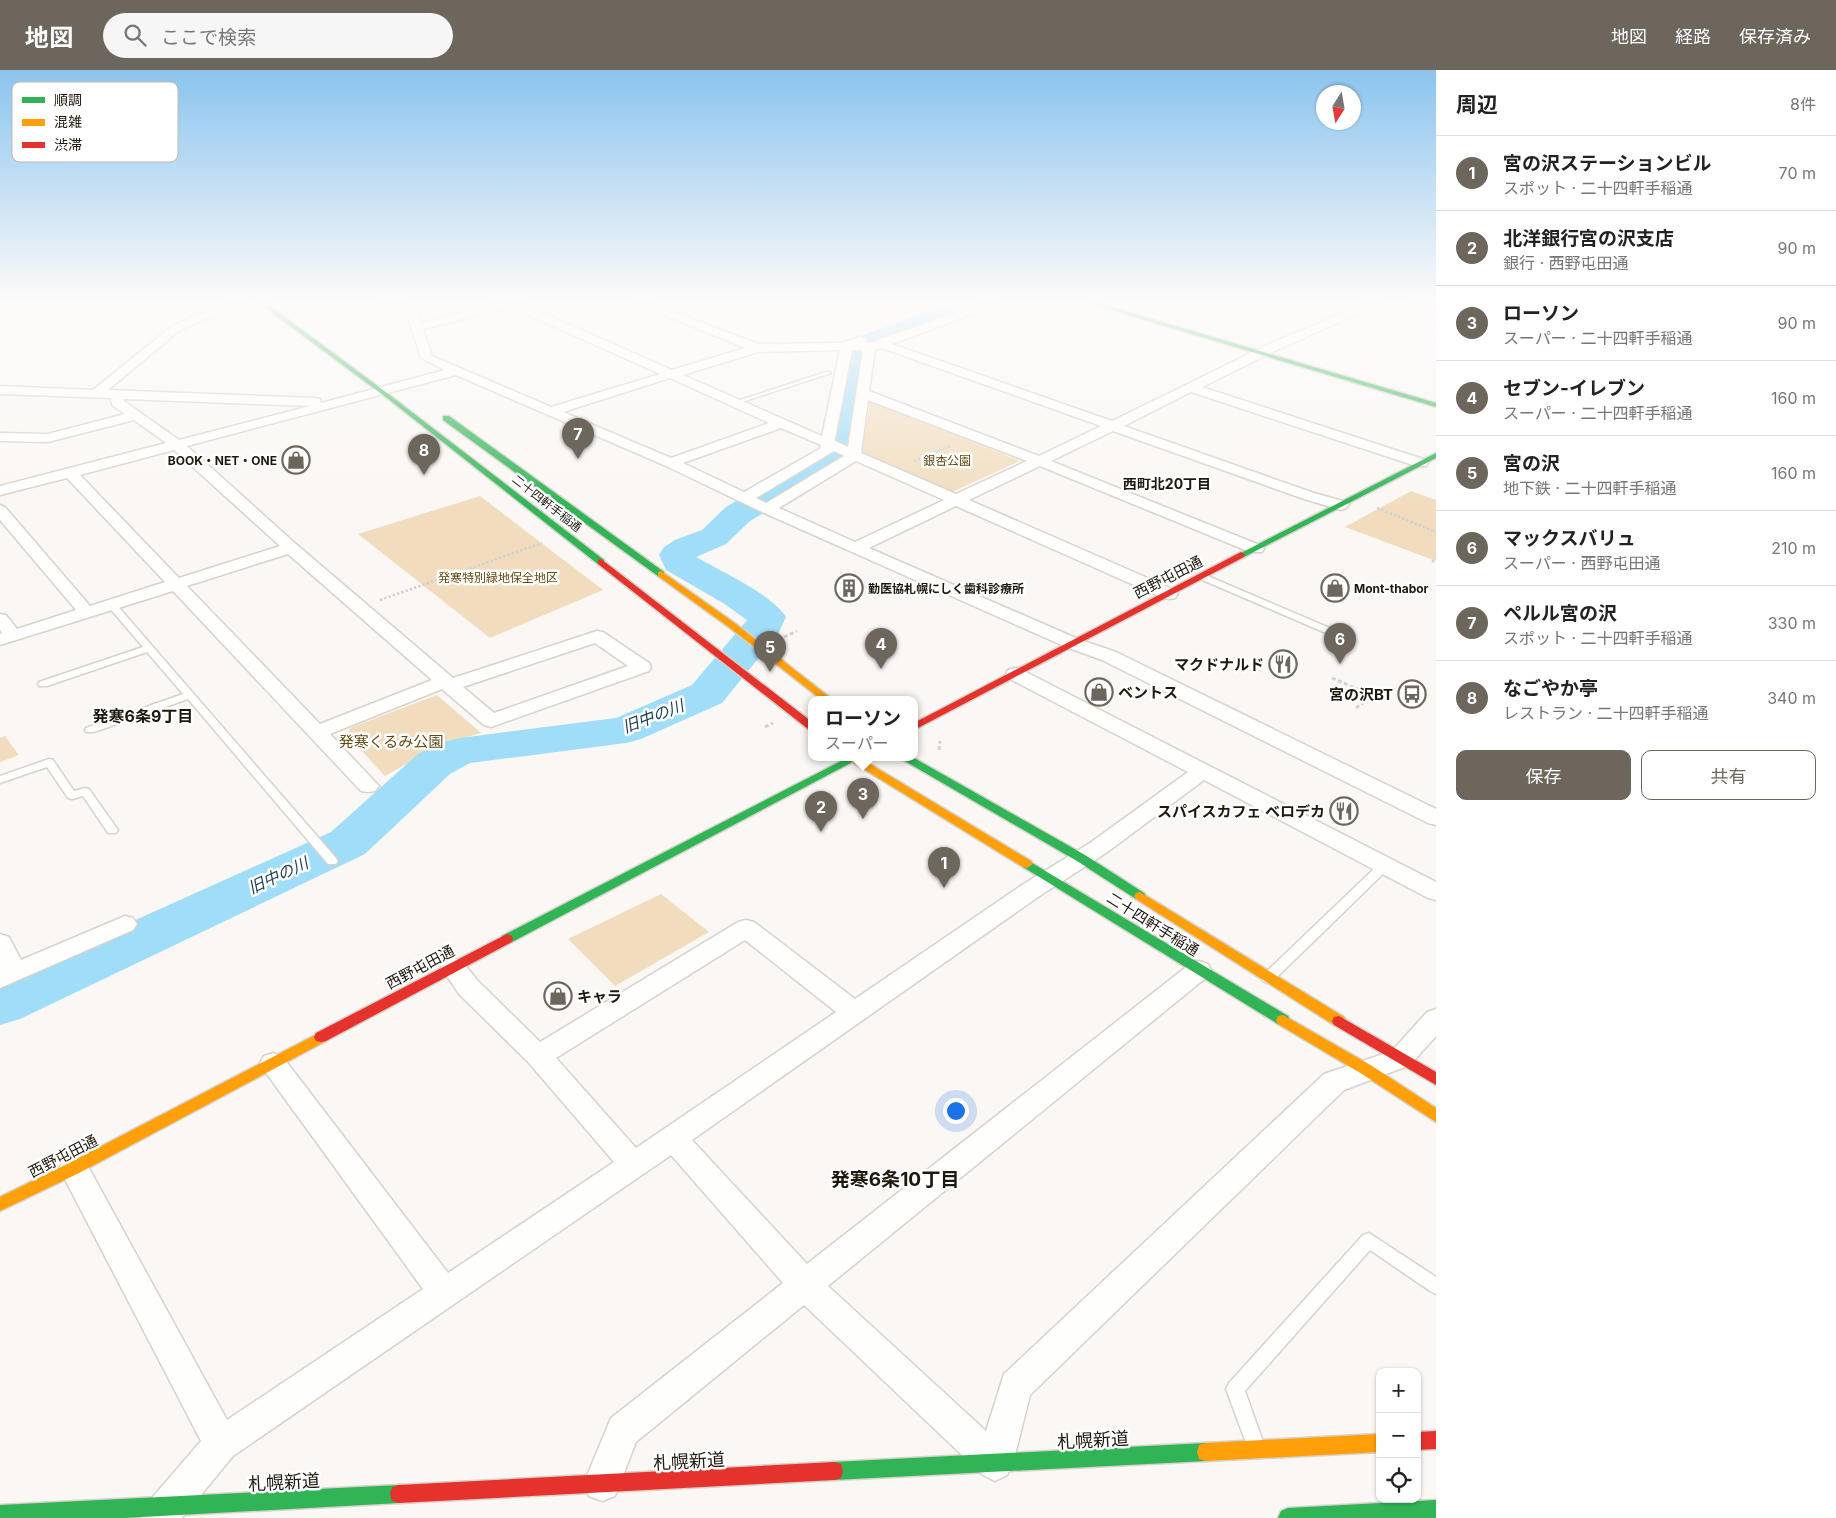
<!DOCTYPE html>
<html lang="ja">
<head>
<meta charset="utf-8">
<style>
  :root { --surface:#fff; --page:#f6f6f6; --text:#222; --muted:#767676; --line:#e0e0e0; --accent:#6c665d }
  body { margin:0; font-family:Inter,"Noto Sans JP",sans-serif; background:var(--page); color:var(--text) }
  .controls { position:absolute; right:15px; bottom:15px; display:grid; overflow:hidden; border-radius:10px; box-shadow:0 1px 4px #0004 }
  .controls button { width:45px; height:45px; display:grid; place-items:center; padding:0; border:0; border-bottom:1px solid var(--line); background:var(--surface); color:var(--text); font:25px sans-serif }
  .compass { position:absolute; left:1316px; top:15px; width:45px; height:45px; border-radius:50%; background:var(--surface); box-shadow:0 1px 4px #0004; rotate:191deg }
  .you { position:absolute; left:955px; top:1040px; width:18px; height:18px; margin:-12px; border:4px solid #fff; border-radius:50%; background:#1a73e8; box-shadow:0 0 0 8px #1a73e833 }
  .badge { display:grid; place-items:center; width:32px; height:32px; border-radius:50%; background:var(--accent); color:#fff; font-size:16px; font-weight:700 }
  .pin { position:absolute; translate:-50% -41px; filter:drop-shadow(0 1px 2px #0008) }
  .pin::after { content:''; position:absolute; top:26px; width:18px; height:15px; background:inherit; clip-path:polygon(0 0,100% 0,50% 100%) }
  .popup { position:absolute; left:808px; top:626px; width:110px; height:65px; box-sizing:border-box; display:grid; place-content:center; border-radius:10px; background:var(--surface); filter:drop-shadow(0 1px 4px #0005); font-size:16px; white-space:nowrap; color:var(--muted) }
  .popup b { font-size:19px; color:var(--text) }
  .popup::after { content:''; position:absolute; left:50%; top:100%; margin-left:-10px; border:10px solid transparent; border-top-color:var(--surface) }
  .list { margin:0; padding:0; list-style:none }
  h2 { display:flex; justify-content:space-between; align-items:center; height:65px; margin:0; padding:0 20px; font-size:21px }
  h2 small { font-size:16px; font-weight:400; color:var(--muted) }
  .list li { display:grid; grid-template-columns:32px 1fr auto; gap:15px; align-items:center; box-sizing:border-box; height:75px; padding:0 20px; border-top:1px solid var(--line) }
  .list b { display:block; font-size:19px; white-space:nowrap }
  .list p { margin:0; font-size:16px; white-space:nowrap; color:var(--muted) }
  .list em { font-size:16px; font-style:normal; color:var(--muted) }
  .actions { display:flex; gap:10px; padding:15px 20px }
  .actions a { flex:1; padding:11px 0; border:1px solid var(--accent); border-radius:10px; text-align:center; font-size:18px; color:var(--accent) }
  .actions .main { background:var(--accent); color:#fff }
  .icon { flex:none; width:28px; height:28px; fill:none; stroke:currentColor; stroke-width:2; stroke-linecap:round; stroke-linejoin:round }
  .map { position:relative; flex:none; width:1436px; height:1448px; overflow:hidden }
  header { display:flex; align-items:center; gap:30px; box-sizing:border-box; height:70px; padding:0 25px; background:var(--accent); color:#fff }
  header strong { font-size:24px }
  nav { display:flex; gap:28px; margin-inline-start:auto; font-size:18px }
  .search { width:350px; height:45px; background:var(--page); display:flex; align-items:center; gap:12px; box-sizing:border-box; padding:0 18px; border-radius:28px; color:var(--muted); font-size:19px }
  main { display:flex }
  aside { flex:1; background:var(--surface) }
  .map>svg:first-child { display:block }
  .green { fill:#f1ddbe }
  .lines { fill:none; stroke-linecap:round; stroke-linejoin:round }
  .river { fill:#a0ddf8; fill-rule:evenodd }
  .lane-casing { stroke:#d7d2ca; stroke-width:3 }
  .street-casing { stroke:#d7d2ca; stroke-width:3 }
  .fast-casing { stroke:#d7d2ca; stroke-width:3 }
  .slow-casing { stroke:#d7d2ca; stroke-width:3 }
  .jam-casing { stroke:#d7d2ca; stroke-width:3 }
  .path-far1 { stroke:#d4d2d1; stroke-width:2.5; stroke-dasharray:2.5 2; stroke-linecap:butt }
  .path { stroke:#d4d2d1; stroke-width:3; stroke-dasharray:4 2.5; stroke-linecap:butt }
  .lane { fill:#fefefd; fill-rule:evenodd }
  .street { fill:#fefefd; fill-rule:evenodd }
  .fast { fill:#30b455; fill-rule:evenodd }
  .slow { fill:#ff9f0a; fill-rule:evenodd }
  .jam { fill:#e5322d; fill-rule:evenodd }
  .labels { text-anchor:middle; dominant-baseline:central; stroke-width:5; stroke-linejoin:round; paint-order:stroke }
  .far-poi-label { font-size:12px; font-weight:bold; fill:#1f180c; stroke:#fff; text-anchor:start }
  .far-park-label { font-size:12px; fill:#64480f; stroke:#fff }
  .far-street-label { font-size:12px; fill:#1f180c; stroke:#fff }
  .far-neighbourhood-label { font-size:14px; font-weight:bold; fill:#1f180c; stroke:#fff }
  .street-label { font-size:15px; fill:#1f180c; stroke:#fff }
  .poi-label { font-size:15px; font-weight:bold; fill:#1f180c; stroke:#fff; text-anchor:end }
  .park-label { font-size:15px; fill:#64480f; stroke:#fff }
  .neighbourhood-label { font-size:16px; font-weight:bold; fill:#1f180c; stroke:#fff }
  .water-label { font-size:16px; font-style:italic; fill:#184051; stroke:#fff }
  .near-street-label { font-size:18px; fill:#1f180c; stroke:#fff }
  .near-neighbourhood-label { font-size:19px; font-weight:bold; fill:#1f180c; stroke:#fff }
  .key { fill:#fff; stroke:#bcbab6; stroke-width:1 }
  .key-label { font-size:14px; fill:#1f180c }
</style>
</head>
<body>
<header>
<strong>地図</strong>
<div class="search"><svg class="icon" aria-label="search" viewBox="0 0 24 24"><circle cx="10" cy="10" r="6"/><path d="M15 15l6 6"/></svg>ここで検索</div>
<nav><a>地図</a><a>経路</a><a>保存済み</a></nav>
</header>
<main>
<div class="map">
<svg width="1436" height="1448" viewBox="0 0 1436 1448">
  <rect width="100%" height="100%" fill="#faf7f4"/>
  <g class="green">
    <path d="M 870,332 L 873,332 L 1020,391 L 952,422 L 862,382 Z"/>
    <path d="M 1411,421 L 1436,430 L 1436,491 L 1345,457 Z"/>
    <path d="M 480,426 L 603,520 L 490,568 L 358,464 Z"/>
    <path d="M 437,625 L 481,663 L 442,674 L 385,706 L 347,665 L 350,658 Z"/>
    <path d="M 5,666 L 19,685 L 0,692 L 0,668 Z"/>
    <path d="M 661,824 L 709,862 L 615,916 L 568,869 Z"/>
  </g>
  <g class="lines">
    <path class="river" d="M 954,233 L 990,233 L 987,238 L 875,277 L 870,282 L 858,374 L 844,395 L 750,451 L 726,474 L 696,487 C 722,502 770,523 786,547 L 778,564 L 722,633 L 641,669 L 626,673 L 470,693 L 450,704 L 365,784 L 20,949 L 0,955 L 0,911 L 331,762 L 418,684 L 444,672 L 460,668 L 616,648 L 692,615 L 747,550 L 723,533 L 666,500 L 659,485 L 664,477 L 675,470 L 702,460 L 726,437 L 822,381 L 828,373 L 844,280 L 848,274 L 857,267 Z"/>
    <g class="lane-casing">
      <g id="lane">
        <path d="M 826,302 L 831,303 L 736,334 L 731,333 Z"/>
        <path d="M 1203,504 L 1339,562 L 1341,564 L 1339,566 L 1333,566 L 1200,509 L 1199,507 Z"/>
        <path d="M 112,532 L 115,533 L 336,788 L 338,791 L 336,794 L 328,794 L 188,629 L 94,662 L 86,662 L 85,660 L 86,658 L 183,624 L 147,582 L 47,616 L 39,616 L 38,614 L 39,612 L 143,577 L 107,535 Z"/>
        <path d="M 49,689 L 53,690 L 74,721 L 85,718 L 89,719 L 118,760 L 116,763 L 108,763 L 83,726 L 72,729 L 68,728 L 47,697 L 0,713 L 0,706 Z"/>
        <path d="M 1384,792 L 1388,793 L 1390,796 L 1388,799 L 1273,911 L 1268,913 L 1263,911 L 1261,908 L 1263,905 L 1380,793 Z"/>
        <path d="M 1369,1163 L 1436,1207 L 1436,1224 L 1430,1221 L 1370,1180 L 1245,1321 L 1263,1372 L 1260,1378 L 1254,1381 L 1248,1378 L 1226,1319 L 1229,1313 L 1363,1165 Z"/>
      </g>
    </g>
    <g class="street-casing">
      <g id="street">
        <path d="M 227,233 L 242,233 L 180,260 L 108,320 L 315,328 L 320,329 L 321,333 L 445,300 L 421,288 L 407,244 L 383,233 L 399,233 L 416,240 L 421,253 L 499,233 L 520,233 L 672,300 L 745,278 L 635,233 L 650,233 L 758,274 L 842,273 L 861,266 L 867,270 L 865,273 L 873,272 L 983,233 L 999,233 L 998,235 L 892,274 L 1112,351 L 1269,274 L 1367,233 L 1382,233 L 1277,280 L 1202,317 L 1426,390 L 1428,393 L 1426,396 L 1416,396 L 1191,322 L 1124,356 L 1314,423 L 1346,432 L 1349,435 L 1346,438 L 1341,440 L 1304,429 L 1113,361 L 1051,391 L 1262,476 L 1264,479 L 1262,482 L 1250,482 L 1040,396 L 969,430 L 1175,520 L 1178,524 L 1175,528 L 1169,529 L 1163,528 L 956,436 L 869,478 L 1078,569 L 1116,582 L 1436,739 L 1436,755 L 1428,753 L 1102,590 L 1066,577 L 762,442 L 666,396 L 456,305 L 187,376 L 297,475 L 453,608 L 597,561 L 603,562 L 649,593 L 651,597 L 649,601 L 491,657 L 484,655 L 442,619 L 330,664 L 379,716 L 375,721 L 368,722 L 361,721 L 173,521 L 0,575 L 0,564 L 2,563 L 0,560 L 0,544 L 6,545 L 17,559 L 76,540 L 0,450 L 0,435 L 5,437 L 90,536 L 165,512 L 67,408 L 0,425 L 0,416 L 166,373 L 134,350 L 48,372 L 0,371 L 0,363 L 48,364 L 125,344 L 112,335 L 111,328 L 0,324 L 0,316 L 93,320 L 172,256 ZM 510,237 L 660,304 L 551,337 L 432,286 L 423,259 ZM 882,278 L 1101,356 L 1039,386 L 869,321 L 875,280 ZM 840,280 L 822,366 L 683,305 L 758,282 ZM 852,280 L 863,280 L 848,377 L 835,371 L 835,369 ZM 670,308 L 769,353 L 671,388 L 563,342 ZM 124,329 L 310,336 L 179,370 L 124,331 ZM 868,330 L 1027,391 L 956,424 L 861,383 ZM 781,358 L 821,375 L 821,378 L 744,422 L 683,393 ZM 174,380 L 280,476 L 179,508 L 80,405 ZM 834,381 L 844,386 L 766,433 L 756,428 ZM 856,391 L 944,430 L 855,472 L 779,438 ZM 288,484 L 432,610 L 320,654 L 187,516 ZM 595,573 L 628,596 L 494,643 L 463,617 Z"/>
        <path d="M 1416,233 L 1436,234 L 1436,240 L 1417,235 Z"/>
        <path d="M 1015,598 L 1022,600 L 1436,812 L 1436,830 L 1428,828 L 1204,710 L 1106,783 L 1038,827 L 692,1070 L 807,1194 L 1190,894 L 1199,891 L 1208,894 L 1211,900 L 1208,906 L 828,1216 L 986,1361 L 1004,1304 L 1324,1004 L 1392,981 L 1427,942 L 1436,939 L 1436,966 L 1410,995 L 1344,1020 L 1030,1325 L 1013,1393 L 1007,1405 L 995,1411 L 983,1405 L 804,1235 L 636,1372 L 615,1426 L 602,1431 L 589,1426 L 584,1413 L 611,1348 L 783,1213 L 671,1085 L 233,1386 L 182,1448 L 141,1448 L 146,1435 L 201,1371 L 59,1098 L 64,1089 L 74,1086 L 84,1089 L 227,1350 L 423,1219 L 264,1000 L 260,993 L 264,986 L 273,983 L 282,986 L 448,1203 L 614,1092 L 529,993 L 459,924 L 441,897 L 444,891 L 453,888 L 462,891 L 477,910 L 540,972 L 738,852 L 746,850 L 754,852 L 855,929 L 1022,815 L 1090,773 L 1188,702 L 1008,608 L 1006,604 L 1008,600 ZM 745,870 L 836,942 L 636,1078 L 556,988 Z"/>
        <path d="M 125,846 L 133,848 L 137,854 L 133,860 L 0,918 L 0,864 L 9,867 L 21,890 Z"/>
      </g>
    </g>
    <g class="fast-casing">
      <g id="fast">
        <path d="M 259,233 L 266,233 L 391,326 L 604,490 L 604,494 L 598,494 L 387,328 Z"/>
        <path d="M 1088,233 L 1098,233 L 1436,333 L 1436,337 Z"/>
        <path d="M 443,346 L 449,346 L 664,502 L 664,506 L 658,506 L 443,350 Z"/>
        <path d="M 1436,383 L 1436,388 L 1244,487 L 1238,487 L 1237,485 Z"/>
        <path d="M 847,688 L 860,688 L 512,872 L 502,872 L 501,869 L 502,866 Z"/>
        <path d="M 902,688 L 914,688 L 1085,785 L 1144,823 L 1146,826 L 1144,829 L 1136,829 L 1077,791 L 903,690 Z"/>
        <path d="M 1027,790 L 1288,946 L 1290,950 L 1288,954 L 1283,955 L 1278,954 L 1023,797 L 1021,794 Z"/>
        <path d="M 1206,1373 L 1213,1375 L 1215,1382 L 1213,1389 L 1206,1391 L 834,1410 L 827,1408 L 825,1401 L 827,1394 L 834,1392 Z"/>
        <path d="M 399,1415 L 406,1417 L 408,1424 L 406,1431 L 399,1433 L 124,1448 L 0,1448 L 0,1435 Z"/>
        <path d="M 1436,1430 L 1436,1448 L 1278,1448 L 1281,1441 L 1288,1438 Z"/>
      </g>
    </g>
    <g class="slow-casing">
      <g id="slow">
        <path d="M 661,501 L 736,554 L 833,630 L 822,630 L 730,558 L 658,506 L 658,502 Z"/>
        <path d="M 848,688 L 860,688 L 1031,791 L 1033,794 L 1027,798 L 1023,797 L 849,690 Z"/>
        <path d="M 1140,822 L 1344,947 L 1346,951 L 1344,955 L 1339,956 L 1334,955 L 1136,829 L 1134,826 L 1136,823 Z"/>
        <path d="M 1283,945 L 1372,996 L 1436,1038 L 1436,1052 L 1362,1004 L 1278,954 L 1276,950 L 1278,946 Z"/>
        <path d="M 321,962 L 326,963 L 328,967 L 326,971 L 79,1103 L 0,1141 L 0,1127 L 69,1093 Z"/>
        <path d="M 1380,1364 L 1380,1382 L 1206,1391 L 1199,1389 L 1197,1382 L 1199,1375 L 1206,1373 Z"/>
      </g>
    </g>
    <g class="jam-casing">
      <g id="jam">
        <path d="M 1241,482 L 1245,485 L 1244,487 L 914,660 L 914,653 Z"/>
        <path d="M 601,489 L 812,652 L 812,660 L 808,659 L 598,494 L 598,490 Z"/>
        <path d="M 507,864 L 512,866 L 513,869 L 512,872 L 326,971 L 321,972 L 316,971 L 314,967 L 316,963 Z"/>
        <path d="M 1339,946 L 1436,1002 L 1436,1015 L 1334,955 L 1332,951 L 1334,947 Z"/>
        <path d="M 1436,1361 L 1436,1379 L 1417,1380 L 1417,1362 Z"/>
        <path d="M 834,1392 L 841,1394 L 843,1401 L 841,1408 L 834,1410 L 399,1433 L 392,1431 L 390,1424 L 392,1417 L 399,1415 Z"/>
      </g>
    </g>
    <g class="path-far1">
      <path d="M 914,391 L 950,376"/>
      <path d="M 1377,438 L 1436,462"/>
      <path d="M 1432,492 L 1436,489"/>
      <path d="M 380,530 L 542,473"/>
    </g>
    <g class="path">
      <path d="M 784,567 L 797,561"/>
      <path d="M 1332,608 L 1373,626"/>
      <path d="M 1356,638 L 1372,626"/>
      <path d="M 765,657 L 773,653"/>
      <path d="M 939,680 L 940,671"/>
      <path d="M 849,721 L 862,721"/>
    </g>
    <use href="#lane" class="lane"/>
    <use href="#street" class="street"/>
    <use href="#fast" class="fast"/>
    <use href="#slow" class="slow"/>
    <use href="#jam" class="jam"/>
  </g>
  <linearGradient id="sky" x2="0" y2="1"><stop stop-color="#8bc4ee"/><stop offset="0.53" stop-color="#fdfbfa"/><stop offset="1" stop-color="#fdfbfa" stop-opacity="0"/></linearGradient>
  <rect width="1436" height="436" fill="url(#sky)"/>
  <defs>
    <g id="shop-ring" transform="scale(1.4375)"><circle r="9.5" fill="#fff" stroke="#6c665d" stroke-width="1.5"/><path d="M-5-2.5h2.3a2.7 3.5 0 0 1 5.4 0H5L5.5 6h-11ZM-1.5-2.5h3a1.5 2.3 0 0 0-3 0Z" fill="#6c665d"/></g>
    <g id="building-ring" transform="scale(1.4375)"><circle r="9.5" fill="#fff" stroke="#6c665d" stroke-width="1.5"/><path d="M-4-6H4V6H1V3H-1V6H-4ZM-2.5-4.3h1.7v1.8h-1.7ZM.8-4.3h1.7v1.8H.8ZM-2.5-1h1.7V.8h-1.7ZM.8-1h1.7V.8H.8Z" fill="#6c665d"/></g>
    <g id="restaurant-ring" transform="scale(1.4375)"><circle r="9.5" fill="#fff" stroke="#6c665d" stroke-width="1.5"/><path d="M-5-6h1v4h1v-4h1v4h1v-4h1v5L-1.5 .5V6h-2V.5L-5-1ZM5-6V6H3V1.5H1.5Q1.5-4 5-6Z" fill="#6c665d"/></g>
    <g id="bus-ring" transform="scale(1.4375)"><circle r="9.5" fill="#fff" stroke="#6c665d" stroke-width="1.5"/><path d="M-5-6H5V4H4V6H2V4H-2V6H-4V4H-5ZM-3.5-4V0h7V-4ZM-3.5 1.2v1.5H-2V1.2ZM2 1.2v1.5H3.5V1.2Z" fill="#6c665d"/></g>
  </defs>
  <g fill-rule="evenodd">
    <use href="#shop-ring" x="296" y="390"/>
    <use href="#building-ring" x="849" y="518"/>
    <use href="#shop-ring" x="1335" y="518"/>
    <use href="#restaurant-ring" x="1283" y="594"/>
    <use href="#shop-ring" x="1099" y="622"/>
    <use href="#bus-ring" x="1412" y="624"/>
    <use href="#restaurant-ring" x="1344" y="741"/>
    <use href="#shop-ring" x="558" y="926"/>
  </g>
  <g class="labels">
    <g class="far-poi-label">
      <text x="277" y="390" text-anchor="end">BOOK・NET・ONE</text>
      <text x="868" y="518">勤医協札幌にしく歯科診療所</text>
      <text x="1354" y="518">Mont-thabor</text>
    </g>
    <g class="far-park-label">
      <text x="947" y="390">銀杏公園</text>
      <text x="498" y="507">発寒特別緑地保全地区</text>
    </g>
    <g class="far-street-label">
      <text transform="translate(547 433) rotate(38)">二十四軒手稲通</text>
    </g>
    <g class="far-neighbourhood-label">
      <text x="1167" y="413">西町北20丁目</text>
    </g>
    <g class="street-label">
      <text transform="translate(1168 507) rotate(-27)">西野屯田通</text>
      <text transform="translate(1153 854) rotate(32)">二十四軒手稲通</text>
      <text transform="translate(420 897) rotate(-28)">西野屯田通</text>
      <text transform="translate(63 1086) rotate(-27)">西野屯田通</text>
    </g>
    <g class="poi-label">
      <text x="1264" y="594">マクドナルド</text>
      <text x="1118" y="622" text-anchor="start">ベントス</text>
      <text x="1393" y="624">宮の沢BT</text>
      <text x="1325" y="741">スパイスカフェ ベロデカ</text>
      <text x="577" y="926" text-anchor="start">キャラ</text>
    </g>
    <g class="park-label">
      <text x="391" y="671">発寒くるみ公園</text>
    </g>
    <g class="neighbourhood-label">
      <text x="143" y="646">発寒6条9丁目</text>
    </g>
    <g class="water-label">
      <text transform="translate(653 646) rotate(-21)">旧中の川</text>
      <text transform="translate(278 805) rotate(-25)">旧中の川</text>
    </g>
    <g class="near-street-label">
      <text transform="translate(1093 1370) rotate(-3)">札幌新道</text>
      <text transform="translate(689 1391) rotate(-3)">札幌新道</text>
      <text transform="translate(284 1412) rotate(-3)">札幌新道</text>
    </g>
    <g class="near-neighbourhood-label">
      <text x="895" y="1109">発寒6条10丁目</text>
    </g>
  </g>
  <rect x="12" y="12" width="166" height="80" rx="8" class="key"/>
  <rect x="22" y="27" width="23" height="6" fill="#30b455"/>
  <rect x="22" y="49" width="23" height="7" fill="#ff9f0a"/>
  <rect x="22" y="72" width="23" height="6" fill="#e5322d"/>
  <g class="key-label">
    <text x="54" y="35">順調</text>
    <text x="54" y="57">混雑</text>
    <text x="54" y="80">渋滞</text>
  </g>
</svg>
<div class="controls">
<button>+</button>
<button>−</button>
<button><svg class="icon" aria-label="locate" viewBox="0 0 24 24"><circle cx="12" cy="12" r="6"/><path d="M12 2v4M12 18v4M2 12h4M18 12h4"/></svg></button>
</div>
<svg class="compass" viewBox="-18 -18 36 36"><path d="M0-13l5 13h-10z" fill="#e53935"/><path d="M0 13l5-13h-10z" fill="#767676"/></svg>
<div class="you"></div>
<div class="pin badge" style="left:944px;top:818px">1</div>
<div class="pin badge" style="left:821px;top:762px">2</div>
<div class="pin badge" style="left:863px;top:749px">3</div>
<div class="popup"><b>ローソン</b>スーパー</div>
<div class="pin badge" style="left:881px;top:599px">4</div>
<div class="pin badge" style="left:770px;top:602px">5</div>
<div class="pin badge" style="left:1340px;top:594px">6</div>
<div class="pin badge" style="left:578px;top:389px">7</div>
<div class="pin badge" style="left:424px;top:405px">8</div>
</div>
<aside>
<h2>周辺<small>8件</small></h2>
<ul class="list">
<li><span class="badge">1</span><div><b>宮の沢ステーションビル</b><p>スポット · 二十四軒手稲通</p></div><em>70 m</em></li>
<li><span class="badge">2</span><div><b>北洋銀行宮の沢支店</b><p>銀行 · 西野屯田通</p></div><em>90 m</em></li>
<li><span class="badge">3</span><div><b>ローソン</b><p>スーパー · 二十四軒手稲通</p></div><em>90 m</em></li>
<li><span class="badge">4</span><div><b>セブン-イレブン</b><p>スーパー · 二十四軒手稲通</p></div><em>160 m</em></li>
<li><span class="badge">5</span><div><b>宮の沢</b><p>地下鉄 · 二十四軒手稲通</p></div><em>160 m</em></li>
<li><span class="badge">6</span><div><b>マックスバリュ</b><p>スーパー · 西野屯田通</p></div><em>210 m</em></li>
<li><span class="badge">7</span><div><b>ペルル宮の沢</b><p>スポット · 二十四軒手稲通</p></div><em>330 m</em></li>
<li><span class="badge">8</span><div><b>なごやか亭</b><p>レストラン · 二十四軒手稲通</p></div><em>340 m</em></li>
</ul>
<div class="actions"><a class="main">保存</a><a>共有</a></div>
</aside>
</main>
</body>
</html>
